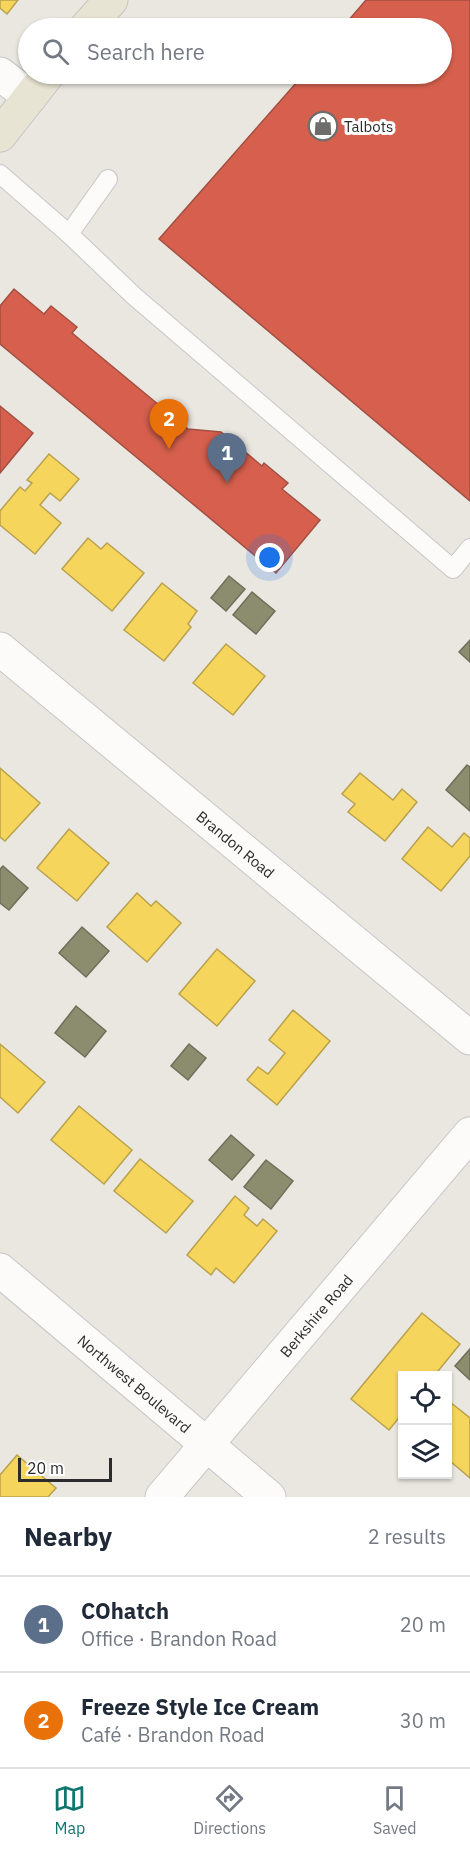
<!DOCTYPE html>
<html lang="en">
<head>
<meta charset="utf-8">
<style>
  :root { --surface:#fff; --page:#f2f2f3; --text:#1f2937; --muted:#747a83; --line:#e0e1e3; --accent:#0f766e }
  body { margin:0; font-family:"IBM Plex Sans",sans-serif; background:var(--page); color:var(--text) }
  .controls { position:absolute; right:18px; bottom:18px; display:grid; overflow:hidden; border-radius:0px; box-shadow:0 2px 4px #0004 }
  .controls button { width:54px; height:54px; display:grid; place-items:center; padding:0; border:0; border-bottom:2px solid var(--line); background:var(--surface); color:var(--text); font:30px sans-serif }
  .scale { position:absolute; left:18px; bottom:15px; width:94px; box-sizing:border-box; padding-left:6px; border:3px solid #2b2b2b; border-top:0; font-size:16px; line-height:21px; white-space:nowrap; color:#2b2b2b; -webkit-text-stroke:4px #fff; paint-order:stroke }
  .you { position:absolute; left:270px; top:558px; width:21px; height:21px; margin:-15px; border:4px solid #fff; border-radius:50%; background:#1a73e8; box-shadow:0 0 0 9px #1a73e833 }
  .badge { display:grid; place-items:center; width:39px; height:39px; border-radius:50%; background:var(--accent); color:#fff; font-size:20px; font-weight:700 }
  .pin { position:absolute; translate:-50% -50px; filter:drop-shadow(0 2px 3px #0008) }
  .pin::after { content:''; position:absolute; top:32px; width:21px; height:18px; background:inherit; clip-path:polygon(0 0,100% 0,50% 100%) }
  .list { margin:0; padding:0; list-style:none }
  h2 { display:flex; justify-content:space-between; align-items:center; height:78px; margin:0; padding:0 24px; font-size:26px }
  h2 small { font-size:20px; font-weight:400; color:var(--muted) }
  .list li { display:grid; grid-template-columns:39px 1fr auto; gap:18px; align-items:center; box-sizing:border-box; height:96px; padding:0 24px; border-top:2px solid var(--line) }
  .list b { display:block; font-size:22px; white-space:nowrap }
  .list p { margin:0; font-size:20px; white-space:nowrap; color:var(--muted) }
  .list em { font-size:20px; font-style:normal; color:var(--muted) }
  .icon { flex:none; width:33px; height:33px; fill:none; stroke:currentColor; stroke-width:2; stroke-linecap:round; stroke-linejoin:round }
  .map { position:relative; flex:none; width:470px; height:1497px; overflow:hidden }
  .search { position:absolute; background:var(--surface); box-shadow:0 2px 4px #0004; left:18px; right:18px; top:18px; height:66px; display:flex; align-items:center; gap:15px; box-sizing:border-box; padding:0 21px; border-radius:33px; color:var(--muted); font-size:22px }
  .sheet { height:270px; background:var(--surface) }
  nav { display:flex; justify-content:space-around; align-items:center; box-sizing:border-box; height:84px; border-top:2px solid var(--line); background:var(--surface); font-size:16px; color:var(--muted) }
  nav a { display:grid; justify-items:center; gap:3px }
  nav .on { color:var(--accent) }
  .map>svg:first-child { display:block }
  .homes { fill:#f6d55c; stroke:#b9a24d; stroke-width:1.5 }
  .shops { fill:#d6604d; stroke:#a35043; stroke-width:1.5 }
  .industry { fill:#8c8c6e; stroke:#6f6f5a; stroke-width:1.5 }
  .lines { fill:none; stroke-linecap:round; stroke-linejoin:round }
  .lane-casing { stroke:#c7c6c6; stroke-width:20 }
  .street-casing { stroke:#c7c6c6; stroke-width:35 }
  .secondary-casing { stroke:#c7c6c6; stroke-width:35 }
  .primary-casing { stroke:#c5c4c2; stroke-width:35 }
  .lane { stroke:#fcfbfa; stroke-width:18 }
  .street { stroke:#fcfbfa; stroke-width:33 }
  .secondary { stroke:#fcfbfa; stroke-width:33 }
  .primary { stroke:#e8e4d3; stroke-width:33 }
  .labels { text-anchor:middle; dominant-baseline:central; stroke-width:6; stroke-linejoin:round; paint-order:stroke }
  .poi-label { font-size:15px; fill:#2b2b2b; stroke:#fff; text-anchor:start }
  .street-label { font-size:15px; fill:#2b2b2b; stroke:#fff }
</style>
</head>
<body>
<div class="map">
<svg width="470" height="1497" viewBox="0 0 470 1497">
  <rect width="100%" height="100%" fill="#eae7e1"/>
  <g class="homes">
    <path d="M 0,0 L 18,0 L 7,14 L 0,8 Z"/>
    <path d="M 49,454 L 79,479 L 60,501 L 50,493 L 40,505 L 61,523 L 35,554 L 0,525 L 0,511 L 20,487 L 25,491 L 32,483 L 27,480 Z"/>
    <path d="M 88,538 L 101,549 L 107,543 L 144,573 L 112,611 L 62,569 Z"/>
    <path d="M 162,583 L 197,611 L 188,624 L 191,627 L 164,661 L 124,630 Z"/>
    <path d="M 226,644 L 265,676 L 233,715 L 193,683 Z"/>
    <path d="M 0,768 L 40,803 L 5,841 L 0,837 Z"/>
    <path d="M 360,773 L 393,800 L 402,789 L 417,802 L 385,841 L 348,812 L 355,804 L 342,794 Z"/>
    <path d="M 428,827 L 452,847 L 464,833 L 470,838 L 470,856 L 441,891 L 402,859 Z"/>
    <path d="M 69,829 L 109,863 L 77,901 L 37,868 Z"/>
    <path d="M 137,893 L 151,906 L 156,901 L 181,923 L 147,962 L 107,927 Z"/>
    <path d="M 217,949 L 255,981 L 217,1026 L 179,994 Z"/>
    <path d="M 293,1010 L 330,1041 L 277,1105 L 247,1080 L 258,1067 L 268,1074 L 285,1053 L 269,1040 Z"/>
    <path d="M 0,1044 L 45,1082 L 18,1113 L 0,1097 Z"/>
    <path d="M 79,1106 L 132,1150 L 104,1184 L 51,1140 Z"/>
    <path d="M 140,1159 L 193,1201 L 166,1233 L 114,1191 Z"/>
    <path d="M 235,1196 L 249,1208 L 244,1215 L 257,1226 L 263,1219 L 277,1231 L 234,1283 L 216,1268 L 211,1275 L 187,1255 Z"/>
    <path d="M 422,1313 L 460,1344 L 434,1376 L 402,1376 L 402,1414 L 389,1430 L 351,1399 Z"/>
    <path d="M 450,1402 L 470,1418 L 470,1478 L 450,1461 L 448,1464 L 448,1405 Z"/>
    <path d="M 17,1455 L 56,1488 L 48,1497 L 0,1497 L 0,1475 Z"/>
  </g>
  <g class="shops">
    <path d="M 366,0 L 470,0 L 470,501 L 159,239 L 304,74 L 442,74 L 442,28 L 342,28 Z"/>
    <path d="M 14,289 L 44,314 L 51,306 L 77,327 L 72,333 L 188,429 L 221,432 L 262,466 L 264,463 L 288,483 L 282,489 L 320,520 L 276,573 L 0,344 L 0,306 Z"/>
    <path d="M 0,406 L 33,433 L 0,473 Z"/>
  </g>
  <g class="industry">
    <path d="M 229,576 L 245,589 L 226,611 L 211,598 Z"/>
    <path d="M 252,592 L 275,611 L 256,634 L 233,615 Z"/>
    <path d="M 470,640 L 470,662 L 459,652 Z"/>
    <path d="M 467,765 L 470,767 L 470,811 L 446,790 Z"/>
    <path d="M 3,866 L 28,888 L 9,910 L 0,903 L 0,869 Z"/>
    <path d="M 82,927 L 109,951 L 86,977 L 59,953 Z"/>
    <path d="M 76,1006 L 106,1031 L 85,1057 L 55,1033 Z"/>
    <path d="M 189,1044 L 206,1058 L 188,1080 L 171,1066 Z"/>
    <path d="M 231,1135 L 254,1155 L 232,1180 L 209,1160 Z"/>
    <path d="M 266,1160 L 293,1181 L 271,1209 L 244,1187 Z"/>
    <path d="M 470,1349 L 470,1380 L 455,1366 Z"/>
  </g>
  <g class="lines">
    <g class="lane-casing">
      <g id="lane">
        <path d="M 0,174 L 69,234 L 134,296 L 453,569 L 470,548"/>
        <path d="M 69,234 L 108,179"/>
      </g>
    </g>
    <g class="street-casing">
      <g id="street">
        <path d="M 0,74 L 30,97"/>
        <path id="s1" d="M 0,649 L 470,1038"/>
        <path id="s2" d="M 162,1497 L 470,1134"/>
      </g>
    </g>
    <g class="secondary-casing">
      <g id="secondary">
        <path id="s3" d="M 0,1270 L 269,1497"/>
      </g>
    </g>
    <g class="primary-casing">
      <g id="primary">
        <path d="M 86,28 L 111,0"/>
        <path d="M 0,135 L 48,74"/>
      </g>
    </g>
    <use href="#lane" class="lane"/>
    <use href="#street" class="street"/>
    <use href="#secondary" class="secondary"/>
    <use href="#primary" class="primary"/>
  </g>
  <defs>
    <g id="shop-ring" transform="scale(1.5)"><circle r="9.5" fill="#fff" stroke="#6e6d6b" stroke-width="1.5"/><path d="M-5-2.5h2.3a2.7 3.5 0 0 1 5.4 0H5L5.5 6h-11ZM-1.5-2.5h3a1.5 2.3 0 0 0-3 0Z" fill="#6e6d6b"/></g>
  </defs>
  <g fill-rule="evenodd">
    <use href="#shop-ring" x="323" y="126"/>
  </g>
  <g class="labels">
    <g class="poi-label">
      <text x="344" y="126">Talbots</text>
    </g>
    <g class="street-label">
      <text stroke="none"><textPath href="#s1" startOffset="306">Brandon Road</textPath></text>
      <text stroke="none"><textPath href="#s2" startOffset="238">Berkshire Road</textPath></text>
      <text stroke="none"><textPath href="#s3" startOffset="176">Northwest Boulevard</textPath></text>
    </g>
  </g>
</svg>
<div class="controls">
<button><svg class="icon" aria-label="locate" viewBox="0 0 24 24"><circle cx="12" cy="12" r="6"/><path d="M12 2v4M12 18v4M2 12h4M18 12h4"/></svg></button>
<button><svg class="icon" aria-label="layers" viewBox="0 0 24 24"><path d="M12 4l9 5-9 5-9-5zM3 14l9 5 9-5"/></svg></button>
</div>
<div class="scale">20 m</div>
<div class="you"></div>
<div class="pin badge" style="left:227px;top:483px;background:#5c6f8a">1</div>
<div class="pin badge" style="left:169px;top:449px;background:#e8710a">2</div>
<div class="search"><svg class="icon" aria-label="search" viewBox="0 0 24 24"><circle cx="10" cy="10" r="6"/><path d="M15 15l6 6"/></svg>Search here</div>
</div>
<section class="sheet">
<h2>Nearby<small>2 results</small></h2>
<ul class="list">
<li><span class="badge" style="background:#5c6f8a">1</span><div><b>COhatch</b><p>Office · Brandon Road</p></div><em>20 m</em></li>
<li><span class="badge" style="background:#e8710a">2</span><div><b>Freeze Style Ice Cream</b><p>Café · Brandon Road</p></div><em>30 m</em></li>
</ul>
</section>
<nav>
<a class="on"><svg class="icon" aria-label="map" viewBox="0 0 24 24"><path d="M3 6l6-2 6 2 6-2v14l-6 2-6-2-6 2zM9 4v14M15 6v14"/></svg>Map</a>
<a><svg class="icon" aria-label="directions" viewBox="0 0 24 24"><path d="M12 3l9 9-9 9-9-9zM9 14v-3h6M13 9l2 2-2 2"/></svg>Directions</a>
<a><svg class="icon" aria-label="saved" viewBox="0 0 24 24"><path d="M7 4h10v16l-5-4-5 4z"/></svg>Saved</a>
</nav>
</body>
</html>
